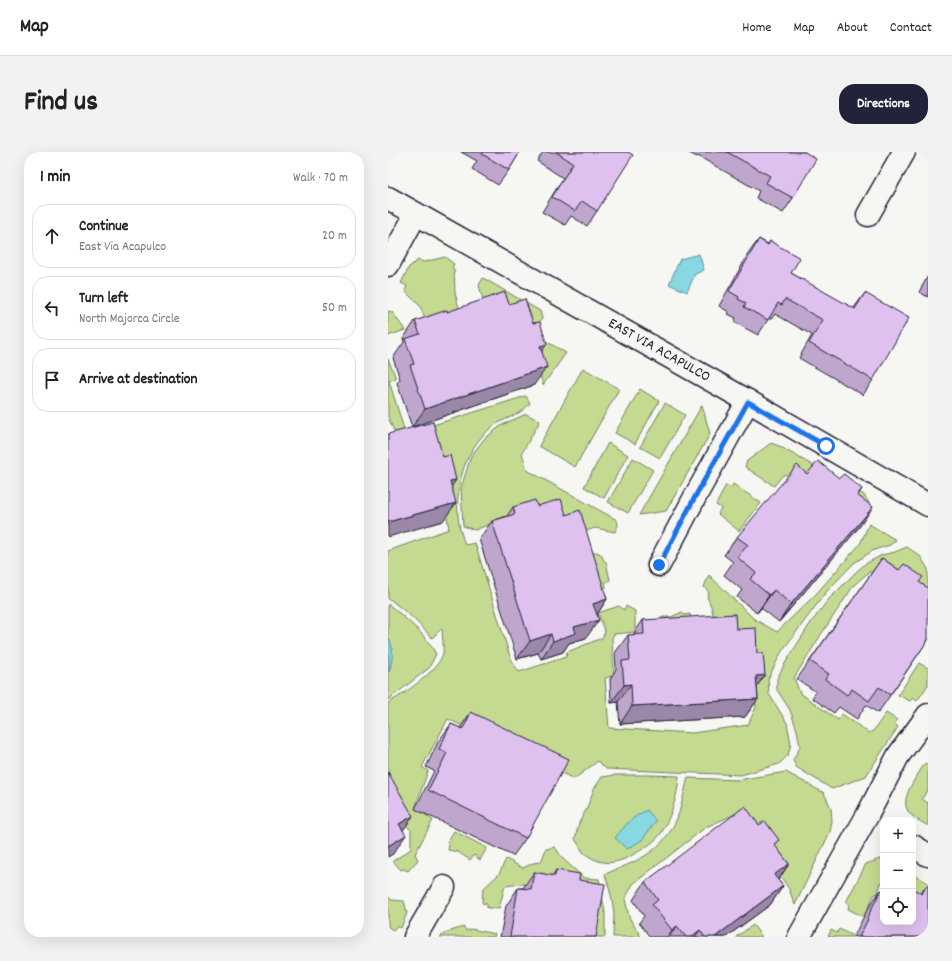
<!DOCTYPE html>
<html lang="en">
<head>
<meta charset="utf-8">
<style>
  :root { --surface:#fff; --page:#f2f2f2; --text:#222; --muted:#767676; --line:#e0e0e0; --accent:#22223b }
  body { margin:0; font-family:Dekko,sans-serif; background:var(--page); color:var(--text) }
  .controls { position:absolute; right:12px; bottom:12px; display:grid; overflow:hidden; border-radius:8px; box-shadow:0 4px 16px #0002 }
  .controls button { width:36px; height:36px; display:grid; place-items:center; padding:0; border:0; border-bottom:1px solid var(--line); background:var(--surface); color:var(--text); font:20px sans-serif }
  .stop { position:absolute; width:12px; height:12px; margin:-9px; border:3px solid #1a73e8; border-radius:50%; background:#fff }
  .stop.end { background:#1a73e8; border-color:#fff; box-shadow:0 1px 4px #0008 }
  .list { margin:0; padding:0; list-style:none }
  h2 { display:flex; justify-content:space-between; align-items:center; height:52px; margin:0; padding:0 16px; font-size:17px }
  h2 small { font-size:13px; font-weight:400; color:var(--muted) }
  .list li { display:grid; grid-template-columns:26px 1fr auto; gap:12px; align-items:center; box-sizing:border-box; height:64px; margin:0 8px 8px; padding:0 8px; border:1px solid var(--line); border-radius:16px }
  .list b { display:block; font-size:15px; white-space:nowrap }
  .list p { margin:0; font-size:13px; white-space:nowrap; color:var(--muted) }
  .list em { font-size:13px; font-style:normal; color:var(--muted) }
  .icon { flex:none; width:22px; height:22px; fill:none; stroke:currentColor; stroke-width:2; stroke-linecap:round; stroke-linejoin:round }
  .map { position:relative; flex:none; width:540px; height:785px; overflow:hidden; border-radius:16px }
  header { display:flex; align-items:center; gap:24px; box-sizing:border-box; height:56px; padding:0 20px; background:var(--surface); border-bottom:1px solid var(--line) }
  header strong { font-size:19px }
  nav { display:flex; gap:22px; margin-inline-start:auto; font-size:14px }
  .intro { display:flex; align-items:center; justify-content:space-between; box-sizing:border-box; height:96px; padding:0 24px }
  h1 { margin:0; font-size:28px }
  .button { padding:10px 18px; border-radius:16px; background:var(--accent); color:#fff; font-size:14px; font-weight:700 }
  main { display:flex; gap:24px; padding:0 24px }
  aside { flex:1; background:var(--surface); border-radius:16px; box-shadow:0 4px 16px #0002 }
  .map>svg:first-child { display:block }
  .green { fill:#c4da90; stroke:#737e66 }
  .water { fill:#87d8e1; stroke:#5f8f9f }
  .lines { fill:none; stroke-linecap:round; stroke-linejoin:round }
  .minor-casing { stroke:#22223b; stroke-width:25 }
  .minor { stroke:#f6f6f2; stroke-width:22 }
  .wall { fill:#bfa6cd; stroke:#22223b }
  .shaded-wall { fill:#9b87a7; stroke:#22223b }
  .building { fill:#dec1ee; stroke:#22223b }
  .route { stroke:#1a73e8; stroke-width:5 }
  .labels { text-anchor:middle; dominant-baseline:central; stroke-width:3.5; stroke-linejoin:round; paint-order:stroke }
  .street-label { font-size:15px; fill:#22223b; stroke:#f6f6f2 }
</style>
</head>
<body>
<header>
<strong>Map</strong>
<nav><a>Home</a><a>Map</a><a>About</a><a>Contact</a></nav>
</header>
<div class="intro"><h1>Find us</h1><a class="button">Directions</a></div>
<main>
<aside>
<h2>1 min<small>Walk · 70 m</small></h2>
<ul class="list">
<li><svg class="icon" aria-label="ahead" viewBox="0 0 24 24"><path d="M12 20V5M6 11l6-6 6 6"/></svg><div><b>Continue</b><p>East Via Acapulco</p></div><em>20 m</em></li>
<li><svg class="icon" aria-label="left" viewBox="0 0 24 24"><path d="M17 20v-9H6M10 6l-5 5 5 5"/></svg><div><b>Turn left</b><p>North Majorca Circle</p></div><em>50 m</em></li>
<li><svg class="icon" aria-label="arrive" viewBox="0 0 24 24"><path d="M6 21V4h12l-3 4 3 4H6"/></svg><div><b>Arrive at destination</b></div></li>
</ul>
</aside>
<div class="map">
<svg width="540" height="785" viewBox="0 0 540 785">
  <rect width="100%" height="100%" fill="#f6f6f2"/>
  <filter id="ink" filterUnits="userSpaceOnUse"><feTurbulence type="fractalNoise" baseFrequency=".025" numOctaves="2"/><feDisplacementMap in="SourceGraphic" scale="8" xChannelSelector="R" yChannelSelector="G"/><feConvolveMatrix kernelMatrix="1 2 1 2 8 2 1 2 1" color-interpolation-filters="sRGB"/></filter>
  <g filter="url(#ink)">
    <g class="green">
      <path d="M 57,105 L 66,112 L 64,116 L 66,117 L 67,141 L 72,160 L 39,172 L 32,154 L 17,139 L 19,134 L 13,131 L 21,115 L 30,108 L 36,110 Z"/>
      <path d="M 95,126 L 152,159 L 154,166 L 146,182 L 178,201 L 155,233 L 145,199 L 96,152 L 91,133 Z"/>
      <path d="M 0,159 L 4,160 L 17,178 L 0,184 Z"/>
      <path d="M 0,207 L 8,226 L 1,229 L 16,277 L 24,283 L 9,286 L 0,265 Z"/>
      <path d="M 195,216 L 231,237 L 187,315 L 151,294 Z"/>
      <path d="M 252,237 L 271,249 L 247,292 L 227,281 Z"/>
      <path d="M 138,244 L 142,251 C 131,265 117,265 104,275 C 75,298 66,338 71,372 C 72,379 75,386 77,393 L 87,391 L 123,508 L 131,520 L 178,505 L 179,500 L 214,486 L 217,480 L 210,461 L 231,454 L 236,458 L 238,454 L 247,459 L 247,480 L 226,482 L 224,486 L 226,523 L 217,526 L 221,576 L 304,581 L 360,573 L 368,555 L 363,499 L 353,476 L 328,474 L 323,454 L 319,445 L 321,440 L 316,435 L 321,423 L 366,467 L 389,480 L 428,442 L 472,392 L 481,372 L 508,388 L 502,393 L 486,398 L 466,411 L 439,439 L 394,499 L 380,527 L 381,542 L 399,571 L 403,592 L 400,603 L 391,612 L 353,623 L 218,617 L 210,609 L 186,627 L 60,567 L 34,615 L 40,619 L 27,656 L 45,668 L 27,702 L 30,708 L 20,719 L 15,717 L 13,718 L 5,709 L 23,697 L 23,678 L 14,669 L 0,636 L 0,551 C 14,543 52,518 55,501 C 56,494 54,483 54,476 L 44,486 L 24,465 L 3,448 L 0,447 L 0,399 L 61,377 L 51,318 L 39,275 Z"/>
      <path d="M 277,251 L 297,263 L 272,306 L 252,295 Z"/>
      <path d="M 314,253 L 322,282 L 278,359 L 251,363 Z"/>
      <path d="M 138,262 L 152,269 L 134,301 L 139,318 L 229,368 L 230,373 L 227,380 L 207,376 L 189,382 L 183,367 L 175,359 L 135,359 L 87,378 L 75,374 L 73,336 L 83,304 L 96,287 L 114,273 Z"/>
      <path d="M 220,291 L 240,303 L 216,346 L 196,335 Z"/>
      <path d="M 383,291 L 391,294 L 476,343 L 481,351 L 472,367 L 419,322 L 395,323 L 386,334 L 357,315 L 359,309 Z"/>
      <path d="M 245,306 L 265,318 L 240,361 L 220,350 Z"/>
      <path d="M 345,332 L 373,351 L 351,379 L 330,362 L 333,356 L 328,353 L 338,333 L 343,336 Z"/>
      <path d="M 519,395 L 532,404 L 540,417 L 540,453 L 495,421 L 481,420 L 466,433 L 434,481 L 406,526 L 412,541 L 450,568 L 454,562 L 481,581 L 486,578 L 498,561 L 509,568 L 507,572 L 510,575 L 478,624 L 444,637 L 408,615 L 405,608 L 412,595 L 409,578 L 402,558 L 389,538 L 389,527 L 396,513 L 422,472 L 440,448 L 468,420 L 477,412 L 494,403 L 507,400 Z"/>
      <path d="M 209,400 L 214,403 L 215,407 L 218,410 L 222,428 L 217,431 L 218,436 L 204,439 L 194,404 Z"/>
      <path d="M 0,452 C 18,467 37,481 48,502 L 41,516 L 0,548 Z"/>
      <path d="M 294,460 L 296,463 L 302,462 L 305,476 L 274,471 L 274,465 L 283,465 Z"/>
      <path d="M 531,511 L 540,516 L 540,533 L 529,549 L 525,546 L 522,549 L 510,543 Z"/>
      <path d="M 537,611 L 540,613 L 540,637 L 534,647 L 540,651 L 540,674 C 534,670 524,666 520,659 C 511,646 530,623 537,611 Z"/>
      <path d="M 398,620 L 436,641 L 443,656 L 444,669 L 442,680 L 407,753 L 401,737 L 384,712 L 354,659 L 318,675 L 245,732 L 237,747 L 241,765 L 253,785 L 225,785 L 226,760 L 223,743 L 217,722 C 247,710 271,702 287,671 C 293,659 296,639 300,626 L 350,628 Z"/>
      <path d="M 228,623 L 261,623 L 291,624 C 290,643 283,664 274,680 C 268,689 257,696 248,701 C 233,710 218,715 202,705 C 200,704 197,702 195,700 C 192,696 190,691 187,687 L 191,671 L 198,658 L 206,637 L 214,625 Z"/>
      <path d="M 66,679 L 99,696 L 92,708 L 86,703 L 82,708 L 70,700 L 60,698 L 61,693 L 59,690 Z"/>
      <path d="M 167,695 L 175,707 L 196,726 L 211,727 L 217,760 L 217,785 L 207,785 L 146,733 L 133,732 L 117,734 L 111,756 L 99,756 L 99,752 L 94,751 L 95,737 L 111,722 L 118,707 L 135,716 L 145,711 L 153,710 L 158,697 Z"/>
      <path d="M 495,706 L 495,731 L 493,731 L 490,741 L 486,743 L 476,765 L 460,757 L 461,752 L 458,750 L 478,712 Z"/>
      <path d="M 525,722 L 540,731 L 540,756 L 525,748 Z"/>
      <path d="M 0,744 L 3,748 L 16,749 L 19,761 L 13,776 L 9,774 L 5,778 L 0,775 Z"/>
      <path d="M 365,773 L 374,785 L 348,785 Z"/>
      <path d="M 76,775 L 78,779 L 83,777 L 107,782 L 106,785 L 52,785 L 59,780 Z"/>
      <path d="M 451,777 L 466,784 L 466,785 L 440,785 L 443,778 L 449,781 Z"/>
    </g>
    <g class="water">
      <path d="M 311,102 L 316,118 L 307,122 L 299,140 L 281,132 L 292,107 Z"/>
      <path d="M 0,484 C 6,496 5,507 1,520 Z"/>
      <path d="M 259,658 L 268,669 L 254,688 L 239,697 L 227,686 C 238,672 243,666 259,658 Z"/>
    </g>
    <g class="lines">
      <g class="minor-casing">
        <g id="minor">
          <path id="s1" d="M 0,46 L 360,249 L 540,353"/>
          <path d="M 480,63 L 516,0"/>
          <path d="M 0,113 L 28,62"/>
          <path d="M 271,413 L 308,343 L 360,249"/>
          <path d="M 525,694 L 540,703"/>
          <path d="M 27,785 L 56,735"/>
          <path d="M 411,785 L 479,664 L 510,604 L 540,563"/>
        </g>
      </g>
      <use href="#minor" class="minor"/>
    </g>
    <g class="wall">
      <path d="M 73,0 L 132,0 L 121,18 L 110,33 L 84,17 L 89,9 Z"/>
      <path d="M 155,0 L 240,0 L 209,59 L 199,74 L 183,64 L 177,73 L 154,60 L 175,26 L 149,9 Z"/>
      <path d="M 299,0 L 417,0 L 405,46 L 395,61 L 368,46 L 371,39 L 310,4 L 309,5 Z"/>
      <path d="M 371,87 L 380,92 L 382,89 L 403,121 L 465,157 L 477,141 L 485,228 L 475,243 L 411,206 L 424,183 L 387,162 L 383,167 L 381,166 L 370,183 L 346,170 L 348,166 L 340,162 L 341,160 L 331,154 L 360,102 Z"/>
      <path d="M 540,124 L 540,145 L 531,140 Z"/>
      <path d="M 121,152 L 154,199 L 146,233 L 24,275 L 9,231 L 12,227 L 5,206 L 16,190 L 15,187 L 27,169 L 59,160 Z"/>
      <path d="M 419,322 L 451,326 L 474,337 L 470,343 L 472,374 L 391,470 L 373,456 L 369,461 L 349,445 L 354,438 L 336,423 L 345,410 L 336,403 L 349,385 Z"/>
      <path d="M 149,354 L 178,363 L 219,447 L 209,462 L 198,486 L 181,491 L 175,500 L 153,507 L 150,501 L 129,507 L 91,387 L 104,369 L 119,364 L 125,355 Z"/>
      <path d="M 494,406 L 511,418 L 531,430 L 540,488 L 490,561 L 478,553 L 469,567 L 451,555 L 446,561 L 424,546 L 428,540 L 409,527 Z"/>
      <path d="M 255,468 L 348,477 L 369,501 L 377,523 L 369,534 L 370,547 L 357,565 L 232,572 L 230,550 L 223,551 L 222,527 L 228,517 L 227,501 L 240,483 L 245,483 Z"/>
      <path d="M 83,560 L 138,686 L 125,704 L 27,657 L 46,619 L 38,615 L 50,590 L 63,572 L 72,576 Z"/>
      <path d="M 391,688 L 387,694 L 401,712 L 390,728 L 395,734 L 382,753 L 338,785 L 262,785 L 251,771 L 256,764 L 245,748 L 257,730 Z"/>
      <path d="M 168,718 L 191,728 L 208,785 L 112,785 L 118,754 L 130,736 L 135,736 L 146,720 L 164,724 Z"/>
      <path d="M 538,734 L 540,785 L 467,785 L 466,784 L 480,756 L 493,738 L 495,770 L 533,741 Z"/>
    </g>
    <g class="shaded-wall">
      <path d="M 159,192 L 146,210 L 152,194 Z"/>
      <path d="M 159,215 L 146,233 L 24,275 L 37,257 Z"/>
      <path d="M 68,328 L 56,346 L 62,329 Z"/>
      <path d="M 68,351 L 55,369 L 0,385 L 0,370 Z"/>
      <path d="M 485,355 L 472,374 L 391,470 L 403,452 Z"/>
      <path d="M 386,438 L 373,456 L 369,461 L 381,443 Z"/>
      <path d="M 219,447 L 207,466 L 205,452 Z"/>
      <path d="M 211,468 L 198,486 L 181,491 L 175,500 L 153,507 L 165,489 L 186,475 Z"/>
      <path d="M 163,482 L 150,501 L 129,507 L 142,489 Z"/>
      <path d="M 377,523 L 364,541 L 368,524 Z"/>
      <path d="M 243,532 L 230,550 L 223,551 L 236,533 Z"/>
      <path d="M 370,547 L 357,565 L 232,572 L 244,554 Z"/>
      <path d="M 25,664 L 12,683 L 11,672 Z"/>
      <path d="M 18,683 L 5,702 L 0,705 L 0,694 Z"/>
      <path d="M 401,712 L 388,731 L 386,723 Z"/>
      <path d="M 395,734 L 382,753 L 338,785 L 327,785 Z"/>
      <path d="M 289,774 L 281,785 L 279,785 L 284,778 Z"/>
      <path d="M 312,778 L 307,785 L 303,785 Z"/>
    </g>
    <g class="building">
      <path d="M 96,0 L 132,0 L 121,18 L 94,2 Z"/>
      <path d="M 168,0 L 240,0 L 245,3 L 209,59 L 194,49 L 187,59 L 164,45 L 185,11 Z"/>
      <path d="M 339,0 L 417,0 L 428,7 L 405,46 L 378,31 L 382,24 Z"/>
      <path d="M 371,87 L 380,93 L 382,89 L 412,106 L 403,121 L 467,157 L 477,141 L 521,166 L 485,228 L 421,191 L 435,168 L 397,147 L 394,153 L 390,151 L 380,168 L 356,155 L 358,151 L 350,147 L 351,145 L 341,139 Z"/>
      <path d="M 117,140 L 121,152 L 137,147 L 145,171 L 152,170 L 159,192 L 152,194 L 159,215 L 37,257 L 22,213 L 26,212 L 17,187 L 32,182 L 27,169 L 59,158 L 59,160 Z"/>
      <path d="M 45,270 L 55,305 L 62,303 L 68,328 L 62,329 L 68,351 L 0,370 L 0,282 Z"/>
      <path d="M 430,309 L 451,326 L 456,322 L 474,337 L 469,343 L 485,355 L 403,452 L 386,438 L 381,443 L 362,427 L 368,421 L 349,405 L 360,393 L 349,385 L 409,313 L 419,322 Z"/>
      <path d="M 173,347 L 178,363 L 192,358 L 219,447 L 205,452 L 211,468 L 186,475 L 188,481 L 165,489 L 163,482 L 142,489 L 104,369 L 127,362 L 125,355 L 147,348 L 149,354 Z"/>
      <path d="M 494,406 L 511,418 L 516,412 L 535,425 L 531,430 L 540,436 L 540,488 L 502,543 L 491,535 L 481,549 L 464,537 L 459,543 L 437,527 L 441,522 L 422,509 Z"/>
      <path d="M 347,462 L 348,477 L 368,476 L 369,501 L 375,501 L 377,523 L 368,524 L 370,547 L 244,554 L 243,532 L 236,533 L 234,509 L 242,508 L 240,483 L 256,482 L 255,468 Z"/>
      <path d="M 83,560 L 181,607 L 138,686 L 40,638 L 59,601 L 51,597 L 63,572 L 75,577 Z"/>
      <path d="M 0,620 L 25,664 L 11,672 L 18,683 L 0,694 Z"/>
      <path d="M 357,654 L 371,673 L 377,669 L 391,688 L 386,692 L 401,712 L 386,723 L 395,734 L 327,785 L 317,785 L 312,778 L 303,785 L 298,785 L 289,774 L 284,778 L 264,753 L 270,748 L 257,730 Z"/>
      <path d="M 168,718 L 192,722 L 191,728 L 217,732 L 208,785 L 122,785 L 130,736 L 143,737 L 146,720 L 167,724 Z"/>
      <path d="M 538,734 L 540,735 L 540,785 L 471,785 L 480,767 L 479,766 L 493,738 L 495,739 L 495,770 L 525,770 L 525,737 L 534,742 Z"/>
    </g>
  </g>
  <g class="lines" filter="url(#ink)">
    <path class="route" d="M 271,413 L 308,343 L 360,250 L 438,294"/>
  </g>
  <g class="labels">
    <g class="street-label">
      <text stroke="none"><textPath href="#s1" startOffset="311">EAST VIA ACAPULCO</textPath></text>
    </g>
  </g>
</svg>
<div class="controls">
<button>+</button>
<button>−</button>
<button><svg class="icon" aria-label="locate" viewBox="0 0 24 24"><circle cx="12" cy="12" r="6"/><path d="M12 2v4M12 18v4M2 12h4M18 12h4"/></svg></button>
</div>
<div class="stop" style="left:438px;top:294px"></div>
<div class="stop end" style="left:271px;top:413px"></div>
</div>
</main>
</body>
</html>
